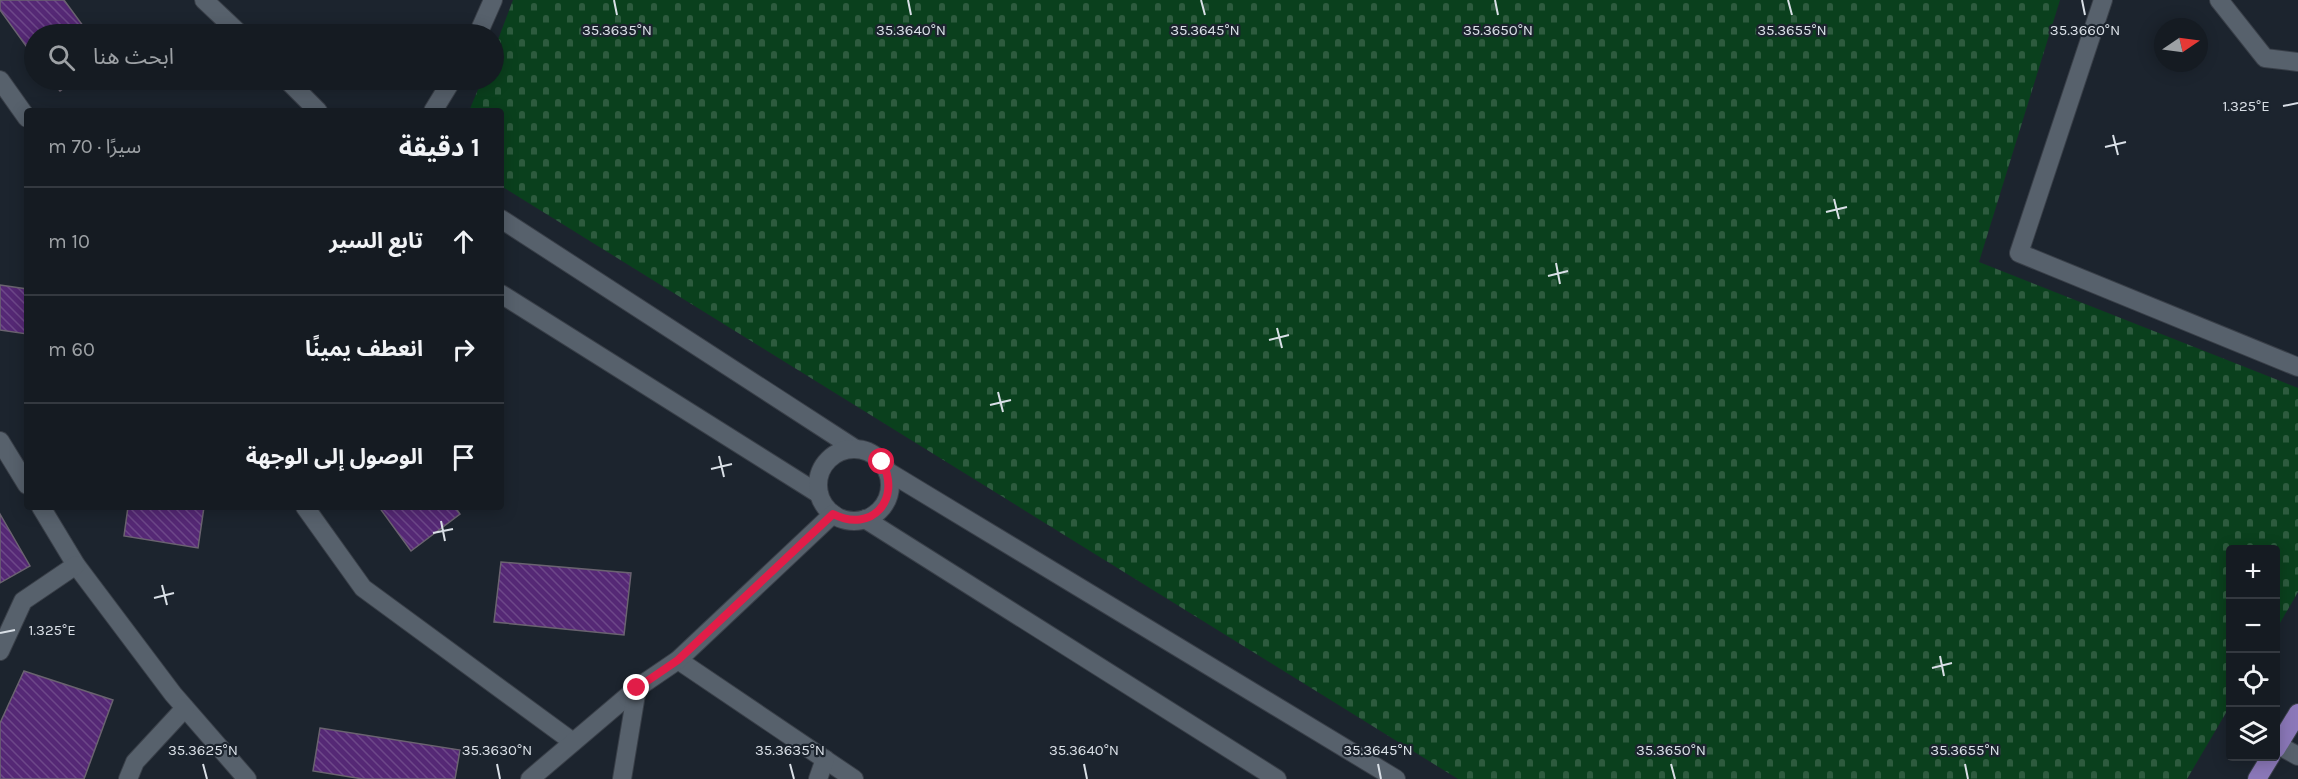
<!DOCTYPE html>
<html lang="ar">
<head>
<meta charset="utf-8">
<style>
  :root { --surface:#151b22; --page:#22282f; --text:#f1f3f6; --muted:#9da1a5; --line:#343940 }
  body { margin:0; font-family:Karla,"Noto Sans Arabic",sans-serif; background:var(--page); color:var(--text); direction:rtl }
  .controls { position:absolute; right:18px; bottom:18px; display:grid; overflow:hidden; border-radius:6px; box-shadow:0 3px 15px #0003 }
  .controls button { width:54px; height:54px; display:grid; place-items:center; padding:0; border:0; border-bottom:2px solid var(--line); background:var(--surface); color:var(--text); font:30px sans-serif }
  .compass { position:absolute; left:2154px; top:18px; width:54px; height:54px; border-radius:50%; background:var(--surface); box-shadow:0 3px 15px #0003; rotate:77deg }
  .stop { position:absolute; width:18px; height:18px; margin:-14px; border:4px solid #e11d48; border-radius:50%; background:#fff }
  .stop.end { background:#e11d48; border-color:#fff; box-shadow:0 2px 6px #0008 }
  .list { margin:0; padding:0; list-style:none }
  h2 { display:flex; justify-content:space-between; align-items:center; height:78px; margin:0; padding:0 24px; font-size:26px }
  h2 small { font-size:20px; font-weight:400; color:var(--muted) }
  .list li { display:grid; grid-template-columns:39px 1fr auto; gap:18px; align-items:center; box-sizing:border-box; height:108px; padding:0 24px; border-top:2px solid var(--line) }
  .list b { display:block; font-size:22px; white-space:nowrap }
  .list em { font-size:20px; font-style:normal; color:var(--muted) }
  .icon { flex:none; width:33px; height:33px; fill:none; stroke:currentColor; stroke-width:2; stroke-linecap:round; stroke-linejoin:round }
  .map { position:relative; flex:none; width:2298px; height:779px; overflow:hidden; direction:ltr }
  .search { position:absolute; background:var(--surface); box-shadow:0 3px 15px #0003; left:24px; top:24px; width:480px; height:66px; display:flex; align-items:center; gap:15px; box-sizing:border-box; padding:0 21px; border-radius:33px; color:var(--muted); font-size:22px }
  .panel { position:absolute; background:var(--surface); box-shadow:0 3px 15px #0003; left:24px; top:108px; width:480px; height:402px; border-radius:6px; direction:rtl }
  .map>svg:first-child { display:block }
  .cemetery { fill:url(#cemetery-stones) }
  .building { fill:url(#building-back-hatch); stroke:#6a6370; stroke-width:1.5 }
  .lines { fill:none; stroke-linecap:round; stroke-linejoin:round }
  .minor-casing { stroke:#393f48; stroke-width:20 }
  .major-casing { stroke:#393f48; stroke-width:20 }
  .minor { stroke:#57616c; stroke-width:18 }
  .major { stroke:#8b78b9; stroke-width:18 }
  .route { stroke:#e11d48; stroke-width:8 }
  .ticks { fill:none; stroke:#d9dfe6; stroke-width:2 }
  .ticks-label { font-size:15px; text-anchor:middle; fill:#d9dfe6; stroke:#1c242e; stroke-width:4.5; stroke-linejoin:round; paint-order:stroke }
</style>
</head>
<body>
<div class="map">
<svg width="2298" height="779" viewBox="0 0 2298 779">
  <defs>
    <pattern id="cemetery-stones" width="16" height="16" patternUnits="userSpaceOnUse" patternTransform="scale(1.5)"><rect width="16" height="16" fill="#0a401d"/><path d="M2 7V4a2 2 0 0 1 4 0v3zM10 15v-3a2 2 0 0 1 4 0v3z" fill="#2d5b3e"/></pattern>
    <pattern id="building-back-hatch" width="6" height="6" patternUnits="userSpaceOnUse" patternTransform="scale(1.5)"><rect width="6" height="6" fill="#552875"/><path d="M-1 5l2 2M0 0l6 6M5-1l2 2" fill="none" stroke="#6d4789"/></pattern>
  </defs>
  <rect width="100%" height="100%" fill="#1c242e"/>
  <path class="cemetery" d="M 513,0 L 2060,0 L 1979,262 L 2298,388 L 2298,592 L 2276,630 L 2276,550 L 2230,550 L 2230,706 L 2187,779 L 1458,779 L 501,186 L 501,111 L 469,111 L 482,80 L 494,80 L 494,50 Z"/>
  <g class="building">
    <path d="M 0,0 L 64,0 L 89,34 L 34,34 L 34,57 L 0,10 Z"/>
    <path d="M 51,80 L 75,80 L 60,91 Z"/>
    <path d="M 0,285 L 27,289 L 27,334 L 0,330 Z"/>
    <path d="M 128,507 L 204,507 L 198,548 L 124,536 Z"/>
    <path d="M 379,507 L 455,507 L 460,514 L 411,551 Z"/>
    <path d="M 0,514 L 30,566 L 0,583 Z"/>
    <path d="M 501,562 L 631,573 L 624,635 L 494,622 Z"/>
    <path d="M 24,671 L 113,700 L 84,779 L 0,779 L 0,723 Z"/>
    <path d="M 320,728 L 460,750 L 455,779 L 363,779 L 313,771 Z"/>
  </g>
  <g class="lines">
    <g class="minor-casing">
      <g id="minor">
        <path d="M 204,0 L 240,34"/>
        <path d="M 2103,0 L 2019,253 L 2298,367"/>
        <path d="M 2219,0 L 2265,58 L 2298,62"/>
        <path d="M 478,34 L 493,0"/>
        <path d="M 0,80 L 27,118"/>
        <path d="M 287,80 L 318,111"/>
        <path d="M 433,111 L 452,80"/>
        <path d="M 501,219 L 854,448"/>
        <path d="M 501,294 L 819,494"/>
        <path d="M 0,441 L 27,485"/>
        <circle cx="854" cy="485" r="36"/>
        <path d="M 887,471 L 1396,779"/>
        <path d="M 41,507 L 76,565 L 173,694 L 247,779"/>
        <path d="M 305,507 L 363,588 L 573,742"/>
        <path d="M 865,519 L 1277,779"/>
        <path d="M 0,651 L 23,601 L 76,565"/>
        <path d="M 678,660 L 854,779"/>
        <path d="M 2278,745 L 2298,756"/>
        <path d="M 128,779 L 135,762 L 185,708"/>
        <path d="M 530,779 L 637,688 L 678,660 L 833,514"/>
        <path d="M 622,779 L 637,688"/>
        <path d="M 818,779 L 825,759"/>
      </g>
    </g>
    <g class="major-casing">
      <g id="major">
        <path d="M 2276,749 L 2298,713"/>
        <path d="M 2257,779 L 2271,756"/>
      </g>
    </g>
    <use href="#minor" class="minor"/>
    <use href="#major" class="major"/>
  </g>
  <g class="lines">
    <path class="route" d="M 637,688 L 678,660 L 833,514 C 872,534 902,499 882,462"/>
  </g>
  <path class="ticks" d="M 614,0 L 617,15M 908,0 L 911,15M 1201,0 L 1205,15M 1495,0 L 1498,15M 1788,0 L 1792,15M 2082,0 L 2085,15M 2283,106 L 2298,103M 2113,135 L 2118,155M 2105,147 L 2126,142M 1834,199 L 1839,219M 1826,212 L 1847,207M 1556,263 L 1560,284M 1548,276 L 1568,271M 1277,328 L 1282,348M 1269,340 L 1289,335M 998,392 L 1003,412M 990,405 L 1011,400M 719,456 L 724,477M 711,469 L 732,464M 441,521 L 445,541M 433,533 L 453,529M 162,585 L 167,605M 154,598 L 174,593M 0,633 L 15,630M 1940,656 L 1944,676M 1932,668 L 1952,663M 203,764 L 207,779M 497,764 L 500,779M 790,764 L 794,779M 1084,764 L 1087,779M 1378,764 L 1381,779M 1671,764 L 1675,779M 1965,764 L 1968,779"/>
  <g class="ticks-label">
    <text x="617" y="35">35.3635°N</text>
    <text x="911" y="35">35.3640°N</text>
    <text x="1205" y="35">35.3645°N</text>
    <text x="1498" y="35">35.3650°N</text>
    <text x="1792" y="35">35.3655°N</text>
    <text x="2085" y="35">35.3660°N</text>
    <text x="2246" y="111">1.325°E</text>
    <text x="52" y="635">1.325°E</text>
    <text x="203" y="755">35.3625°N</text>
    <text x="497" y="755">35.3630°N</text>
    <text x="790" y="755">35.3635°N</text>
    <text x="1084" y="755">35.3640°N</text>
    <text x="1378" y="755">35.3645°N</text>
    <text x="1671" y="755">35.3650°N</text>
    <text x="1965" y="755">35.3655°N</text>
  </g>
</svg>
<div class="controls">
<button>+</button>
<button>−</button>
<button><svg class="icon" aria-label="locate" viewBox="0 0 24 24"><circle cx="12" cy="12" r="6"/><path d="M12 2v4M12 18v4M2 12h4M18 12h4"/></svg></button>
<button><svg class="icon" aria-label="layers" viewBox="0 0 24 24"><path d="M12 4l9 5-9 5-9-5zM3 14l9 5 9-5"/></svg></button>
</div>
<svg class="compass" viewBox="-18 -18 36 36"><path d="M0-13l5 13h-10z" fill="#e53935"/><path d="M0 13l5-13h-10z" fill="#9da1a5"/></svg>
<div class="stop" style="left:882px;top:462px"></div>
<div class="stop end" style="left:637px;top:688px"></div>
<div class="search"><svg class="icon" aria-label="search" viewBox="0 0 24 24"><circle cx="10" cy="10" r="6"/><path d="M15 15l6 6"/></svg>ابحث هنا</div>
<section class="panel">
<h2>1 دقيقة<small>سيرًا · 70 m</small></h2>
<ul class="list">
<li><svg class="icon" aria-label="ahead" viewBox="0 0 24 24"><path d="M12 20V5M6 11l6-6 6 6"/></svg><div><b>تابع السير</b></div><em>10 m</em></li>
<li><svg class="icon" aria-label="right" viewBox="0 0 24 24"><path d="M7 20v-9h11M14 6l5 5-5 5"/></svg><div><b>انعطف يمينًا</b></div><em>60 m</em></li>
<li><svg class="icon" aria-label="arrive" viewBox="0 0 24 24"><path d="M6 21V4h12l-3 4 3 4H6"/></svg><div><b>الوصول إلى الوجهة</b></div></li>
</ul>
</section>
</div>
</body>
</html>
